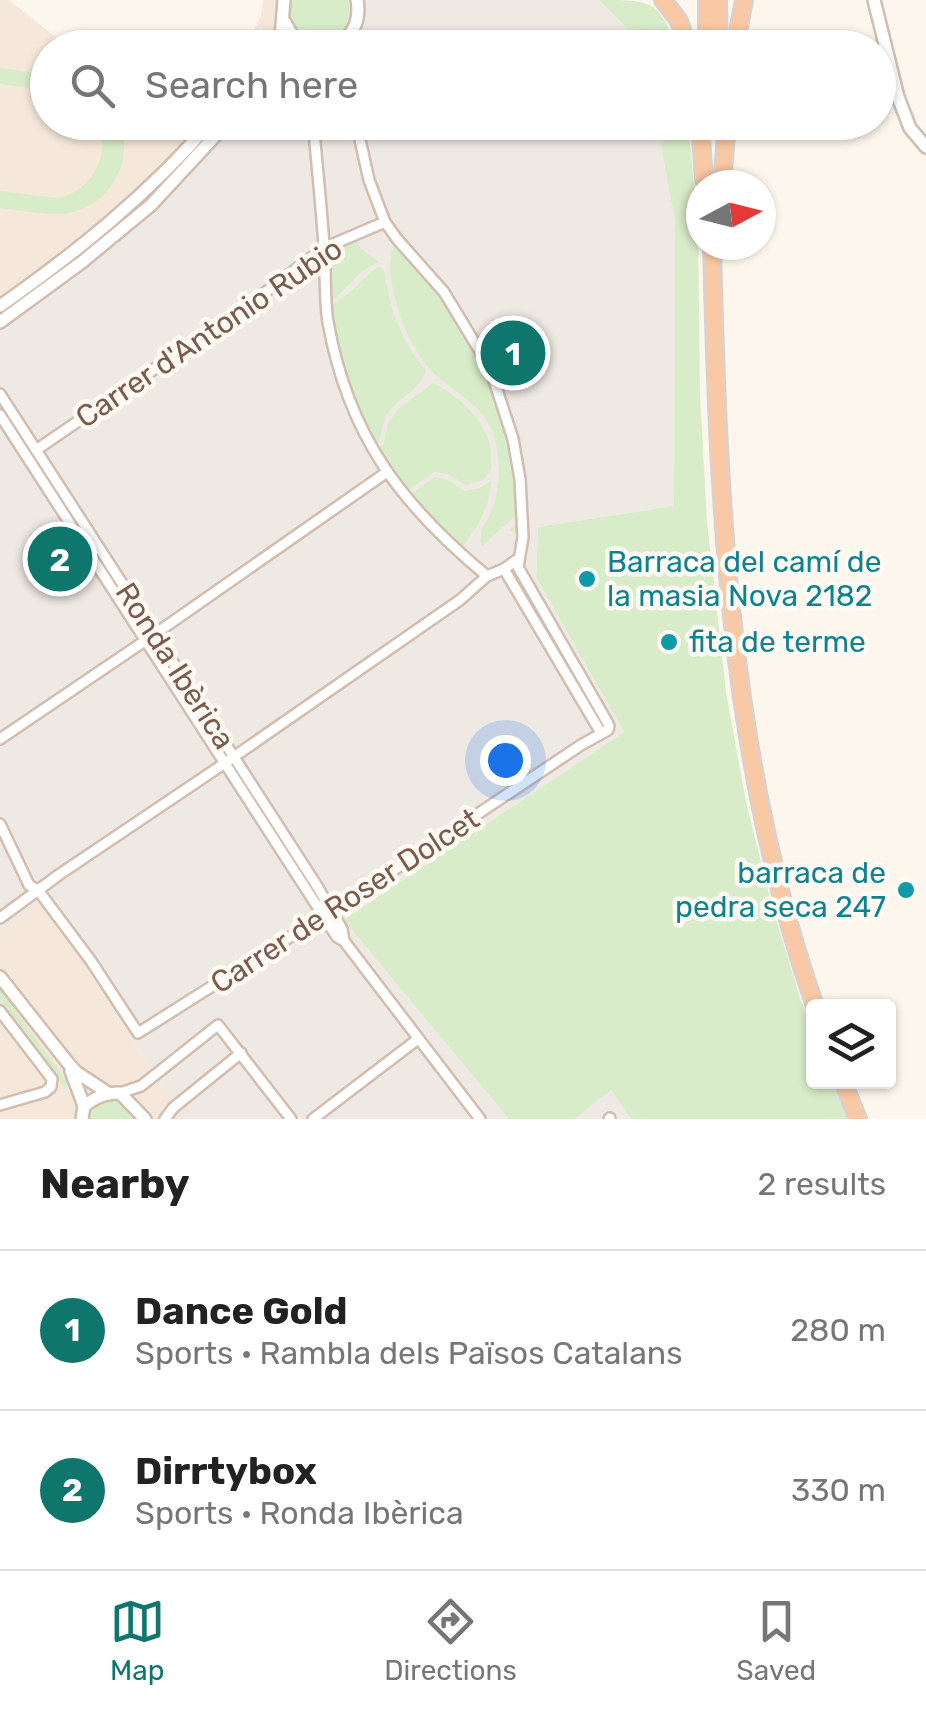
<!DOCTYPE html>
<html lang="en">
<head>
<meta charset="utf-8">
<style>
  :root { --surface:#fff; --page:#f6f6f6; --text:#222; --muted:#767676; --line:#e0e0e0; --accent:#0f766e }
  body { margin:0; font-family:Rubik,sans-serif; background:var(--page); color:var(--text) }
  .controls { position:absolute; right:30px; bottom:30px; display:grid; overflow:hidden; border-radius:10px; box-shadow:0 2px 8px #0004 }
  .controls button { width:90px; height:90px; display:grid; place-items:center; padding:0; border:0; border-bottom:2px solid var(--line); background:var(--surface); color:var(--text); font:50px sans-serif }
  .compass { position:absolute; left:686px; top:170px; width:90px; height:90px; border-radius:50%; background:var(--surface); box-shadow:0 2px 8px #0004; rotate:83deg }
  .you { position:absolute; left:505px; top:760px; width:35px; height:35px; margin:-25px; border:8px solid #fff; border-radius:50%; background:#1a73e8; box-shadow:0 0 0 15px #1a73e833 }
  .badge { display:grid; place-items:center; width:65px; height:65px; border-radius:50%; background:var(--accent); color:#fff; font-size:32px; font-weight:700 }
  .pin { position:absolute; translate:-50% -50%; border:5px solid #fff; box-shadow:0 2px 10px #0006 }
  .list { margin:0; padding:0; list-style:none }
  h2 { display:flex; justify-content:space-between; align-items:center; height:130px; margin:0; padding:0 40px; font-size:42px }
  h2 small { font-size:32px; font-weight:400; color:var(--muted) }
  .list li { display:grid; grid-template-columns:65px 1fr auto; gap:30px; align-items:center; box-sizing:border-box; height:160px; padding:0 40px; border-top:2px solid var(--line) }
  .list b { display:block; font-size:38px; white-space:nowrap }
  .list p { margin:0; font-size:32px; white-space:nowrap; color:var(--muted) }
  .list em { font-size:32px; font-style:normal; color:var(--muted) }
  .icon { flex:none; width:55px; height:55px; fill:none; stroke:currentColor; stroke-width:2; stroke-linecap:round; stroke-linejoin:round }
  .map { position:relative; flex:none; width:926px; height:1119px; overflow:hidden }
  .search { position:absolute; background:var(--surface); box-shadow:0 2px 8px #0004; left:30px; right:30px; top:30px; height:110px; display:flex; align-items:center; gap:25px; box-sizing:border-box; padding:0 35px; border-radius:55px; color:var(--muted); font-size:38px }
  .sheet { height:450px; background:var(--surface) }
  nav { display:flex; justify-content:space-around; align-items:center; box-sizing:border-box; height:140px; border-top:2px solid var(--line); background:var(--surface); font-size:28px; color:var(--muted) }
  nav a { display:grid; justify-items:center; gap:5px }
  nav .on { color:var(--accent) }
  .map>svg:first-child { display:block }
  .residential { fill:#f5e8da }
  .industrial { fill:#efe9e4 }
  .green { fill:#d8ecc9 }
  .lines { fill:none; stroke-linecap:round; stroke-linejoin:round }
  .minor-casing { stroke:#d1beb0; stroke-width:14 }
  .tertiary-casing { stroke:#d1beb0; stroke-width:16 }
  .trunk-casing { stroke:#dad1cd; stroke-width:20 }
  .minor { stroke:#fff; stroke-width:9 }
  .tertiary { stroke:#fff; stroke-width:11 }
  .trunk { stroke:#f9c8a4; stroke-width:15 }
  .culture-dot { fill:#0f9aa8; stroke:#fffaf3; stroke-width:4 }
  .labels { text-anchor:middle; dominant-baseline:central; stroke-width:9; stroke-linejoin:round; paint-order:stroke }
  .street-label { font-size:30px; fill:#7a5c4d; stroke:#fffaf3 }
  .culture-label { font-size:30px; fill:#0d838f; stroke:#fffaf3; text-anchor:start }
</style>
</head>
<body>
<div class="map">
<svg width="926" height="1119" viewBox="0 0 926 1119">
  <rect width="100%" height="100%" fill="#fdf6ec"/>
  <g class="residential">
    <path d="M 0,0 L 9,0 L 68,47 L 48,48 L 48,122 L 160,123 L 179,138 L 191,123 L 220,123 L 186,160 L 118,226 L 0,315 Z"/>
    <path d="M 263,0 L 330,0 L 321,14 L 289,47 L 247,48 L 261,15 Z"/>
    <path d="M 38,902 L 91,968 L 136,1047 L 183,1115 L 182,1119 L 0,1119 L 0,932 Z"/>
  </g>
  <g class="industrial">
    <path d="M 330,0 L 599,0 L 643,44 L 644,47 L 289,48 L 321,14 Z"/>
    <path d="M 220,123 L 657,123 L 675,222 L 674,506 L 538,527 L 536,577 L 624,732 L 345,920 L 509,1119 L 182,1119 L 183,1115 L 136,1047 L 91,968 L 39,902 L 0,932 L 0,315 L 118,226 L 186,160 Z"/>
    <path d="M 611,1090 L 631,1119 L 575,1119 Z"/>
  </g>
  <g class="green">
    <path d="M 292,0 L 348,0 C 353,28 337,43 310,38 C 294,30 288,17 292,0 Z"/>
    <path d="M 599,0 C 652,0 659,0 676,47 L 644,47 L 643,44 Z"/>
    <path d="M 0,68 L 47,74 L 47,90 L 0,84 Z"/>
    <path d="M 98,123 L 120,123 C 134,161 111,204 70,213 C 48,217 22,210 0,208 L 0,191 L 58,198 C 92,191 112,154 98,123 Z"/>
    <path d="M 657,123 L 688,123 L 698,225 L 700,396 L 707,522 L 726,692 L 746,802 L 773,910 L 801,1001 L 813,1033 L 814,1082 L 832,1082 L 848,1119 L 631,1119 L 611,1090 L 575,1119 L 509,1119 L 344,920 L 624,732 L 536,577 L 538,527 L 674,506 L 675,222 Z"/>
    <path d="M 357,242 L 361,249 L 379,262 L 362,271 L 336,298 L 330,299 C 328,265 321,257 357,242 Z"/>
    <path d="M 396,244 C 411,261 428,278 442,296 C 480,350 509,414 516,480 C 518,498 518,516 518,534 L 509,530 L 515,525 L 514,517 L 482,546 C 477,531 486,524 492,510 C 502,487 501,449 490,426 C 479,405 457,393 439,378 C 414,356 400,322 393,289 C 390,275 387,257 396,244 Z"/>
    <path d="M 378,267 L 383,268 L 385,274 C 390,311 402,342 426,371 C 419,390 403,395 391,409 C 383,418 382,431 379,442 L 375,444 C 351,395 339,360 331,305 C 347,299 363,277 378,267 Z"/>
    <path d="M 433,383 C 453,392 478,414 487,436 C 492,446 491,458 491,470 L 483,480 L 466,485 L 448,474 L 434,472 L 407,491 L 377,448 L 383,445 L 389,422 L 399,408 Z"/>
    <path d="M 435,477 L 448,480 L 465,491 L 480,488 L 491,481 C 491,507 477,527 462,548 L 431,520 L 410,495 Z"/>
    <path d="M 0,989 L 68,1083 L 65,1089 L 0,1001 Z"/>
    <path d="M 111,1097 L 119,1101 L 136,1119 L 90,1119 C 89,1104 98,1101 111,1097 Z"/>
  </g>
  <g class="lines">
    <g class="minor-casing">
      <g id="minor">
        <path d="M 313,122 C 317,163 321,204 324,245 C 326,271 324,297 328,322 C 348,435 401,505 487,576"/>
        <path d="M 0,394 L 317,886 L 342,929 L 344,941"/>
        <path d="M 0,415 L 337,937 L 344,941 L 480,1119"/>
        <path d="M 36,450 L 254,301 L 324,248 L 385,222"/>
        <path d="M 504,569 L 601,733"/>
        <path d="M 0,739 L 155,634 L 387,472"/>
        <path d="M 0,824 L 29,885 L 38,890 L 91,961 L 138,1033 L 358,894 L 581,745 L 608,730 L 609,726 L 606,720 L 518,567 L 523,537 L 520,479 L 513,439 L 490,368 L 444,292 L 397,239 L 385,222 L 369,180 L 356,122"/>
        <path d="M 0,918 L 60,874 L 225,763 L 460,600 L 487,576 L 504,569 L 518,559"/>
        <path d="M 0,1011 L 52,1079 L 51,1087 L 45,1092 L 0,1105"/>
        <path d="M 120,1093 L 141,1086 L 218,1025 L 291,1119"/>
        <path d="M 165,1119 L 173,1108 L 241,1053"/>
        <path d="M 313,1119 L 418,1039"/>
        <path d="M 609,1119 L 610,1118"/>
      </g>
    </g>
    <g class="tertiary-casing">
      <g id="tertiary">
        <path d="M 874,0 L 898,97 L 910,128 L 926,147"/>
        <path d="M 284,21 L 294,38 L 312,48"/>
        <path d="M 276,48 L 281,37 L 284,0"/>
        <path d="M 329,48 C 351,40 361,23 357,0"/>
        <path d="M 0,306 C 77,252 149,194 211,122"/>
        <path d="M 0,322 L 82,262 L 151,205 L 228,122"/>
        <path d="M 0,977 L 68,1063 L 76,1072 L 108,1093"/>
        <path d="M 71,1071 L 84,1106 L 82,1119"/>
        <path d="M 84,1106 C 96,1097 105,1093 120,1093 L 145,1119"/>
      </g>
    </g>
    <g class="trunk-casing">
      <g id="trunk">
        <path d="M 663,0 L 679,21 L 688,48"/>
        <path d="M 707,0 L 707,48"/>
        <path d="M 718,0 L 719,48"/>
        <path d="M 735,48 L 744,0"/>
        <path d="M 700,122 L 704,180 L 707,185"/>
        <path d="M 722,185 L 727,122"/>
        <path d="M 712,245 C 718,502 729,762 815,1006"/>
        <path d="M 843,1082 L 858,1119"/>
      </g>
    </g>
    <use href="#minor" class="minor"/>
    <use href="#tertiary" class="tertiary"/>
    <use href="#trunk" class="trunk"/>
  </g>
  <g class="culture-dot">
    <circle cx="587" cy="579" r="10"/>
    <circle cx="669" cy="642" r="10"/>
    <circle cx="906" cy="890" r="10"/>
  </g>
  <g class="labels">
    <g class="street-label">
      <text transform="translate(209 333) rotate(-34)">Carrer d'Antonio Rubio</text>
      <text transform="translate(175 666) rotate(57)">Ronda Ibèrica</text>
      <text transform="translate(345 901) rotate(-33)">Carrer de Roser Dolcet</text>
    </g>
    <g class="culture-label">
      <text x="607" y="562">Barraca del camí de<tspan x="607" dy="34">la masia Nova 2182</tspan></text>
      <text x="689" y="642">fita de terme</text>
      <text x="886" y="873" text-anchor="end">barraca de<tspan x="886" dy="34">pedra seca 247</tspan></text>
    </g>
  </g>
</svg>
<div class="controls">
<button><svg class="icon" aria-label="layers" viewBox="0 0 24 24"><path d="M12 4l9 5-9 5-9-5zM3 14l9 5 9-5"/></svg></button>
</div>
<svg class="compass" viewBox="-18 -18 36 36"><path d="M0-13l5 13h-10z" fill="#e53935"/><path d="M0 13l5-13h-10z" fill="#767676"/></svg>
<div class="you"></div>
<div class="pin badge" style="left:513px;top:353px">1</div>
<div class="pin badge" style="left:60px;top:559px">2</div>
<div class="search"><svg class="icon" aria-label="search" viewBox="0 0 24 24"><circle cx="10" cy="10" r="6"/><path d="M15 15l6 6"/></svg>Search here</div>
</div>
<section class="sheet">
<h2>Nearby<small>2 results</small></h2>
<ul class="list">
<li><span class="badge">1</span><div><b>Dance Gold</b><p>Sports · Rambla dels Països Catalans</p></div><em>280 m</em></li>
<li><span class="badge">2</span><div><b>Dirrtybox</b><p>Sports · Ronda Ibèrica</p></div><em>330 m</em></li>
</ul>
</section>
<nav>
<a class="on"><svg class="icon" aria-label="map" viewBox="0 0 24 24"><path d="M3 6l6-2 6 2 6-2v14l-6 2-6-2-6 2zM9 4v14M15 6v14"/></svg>Map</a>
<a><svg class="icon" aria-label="directions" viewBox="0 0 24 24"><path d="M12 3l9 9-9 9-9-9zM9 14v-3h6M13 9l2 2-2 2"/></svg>Directions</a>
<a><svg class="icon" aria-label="saved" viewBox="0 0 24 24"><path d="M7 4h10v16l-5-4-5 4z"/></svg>Saved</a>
</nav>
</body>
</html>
